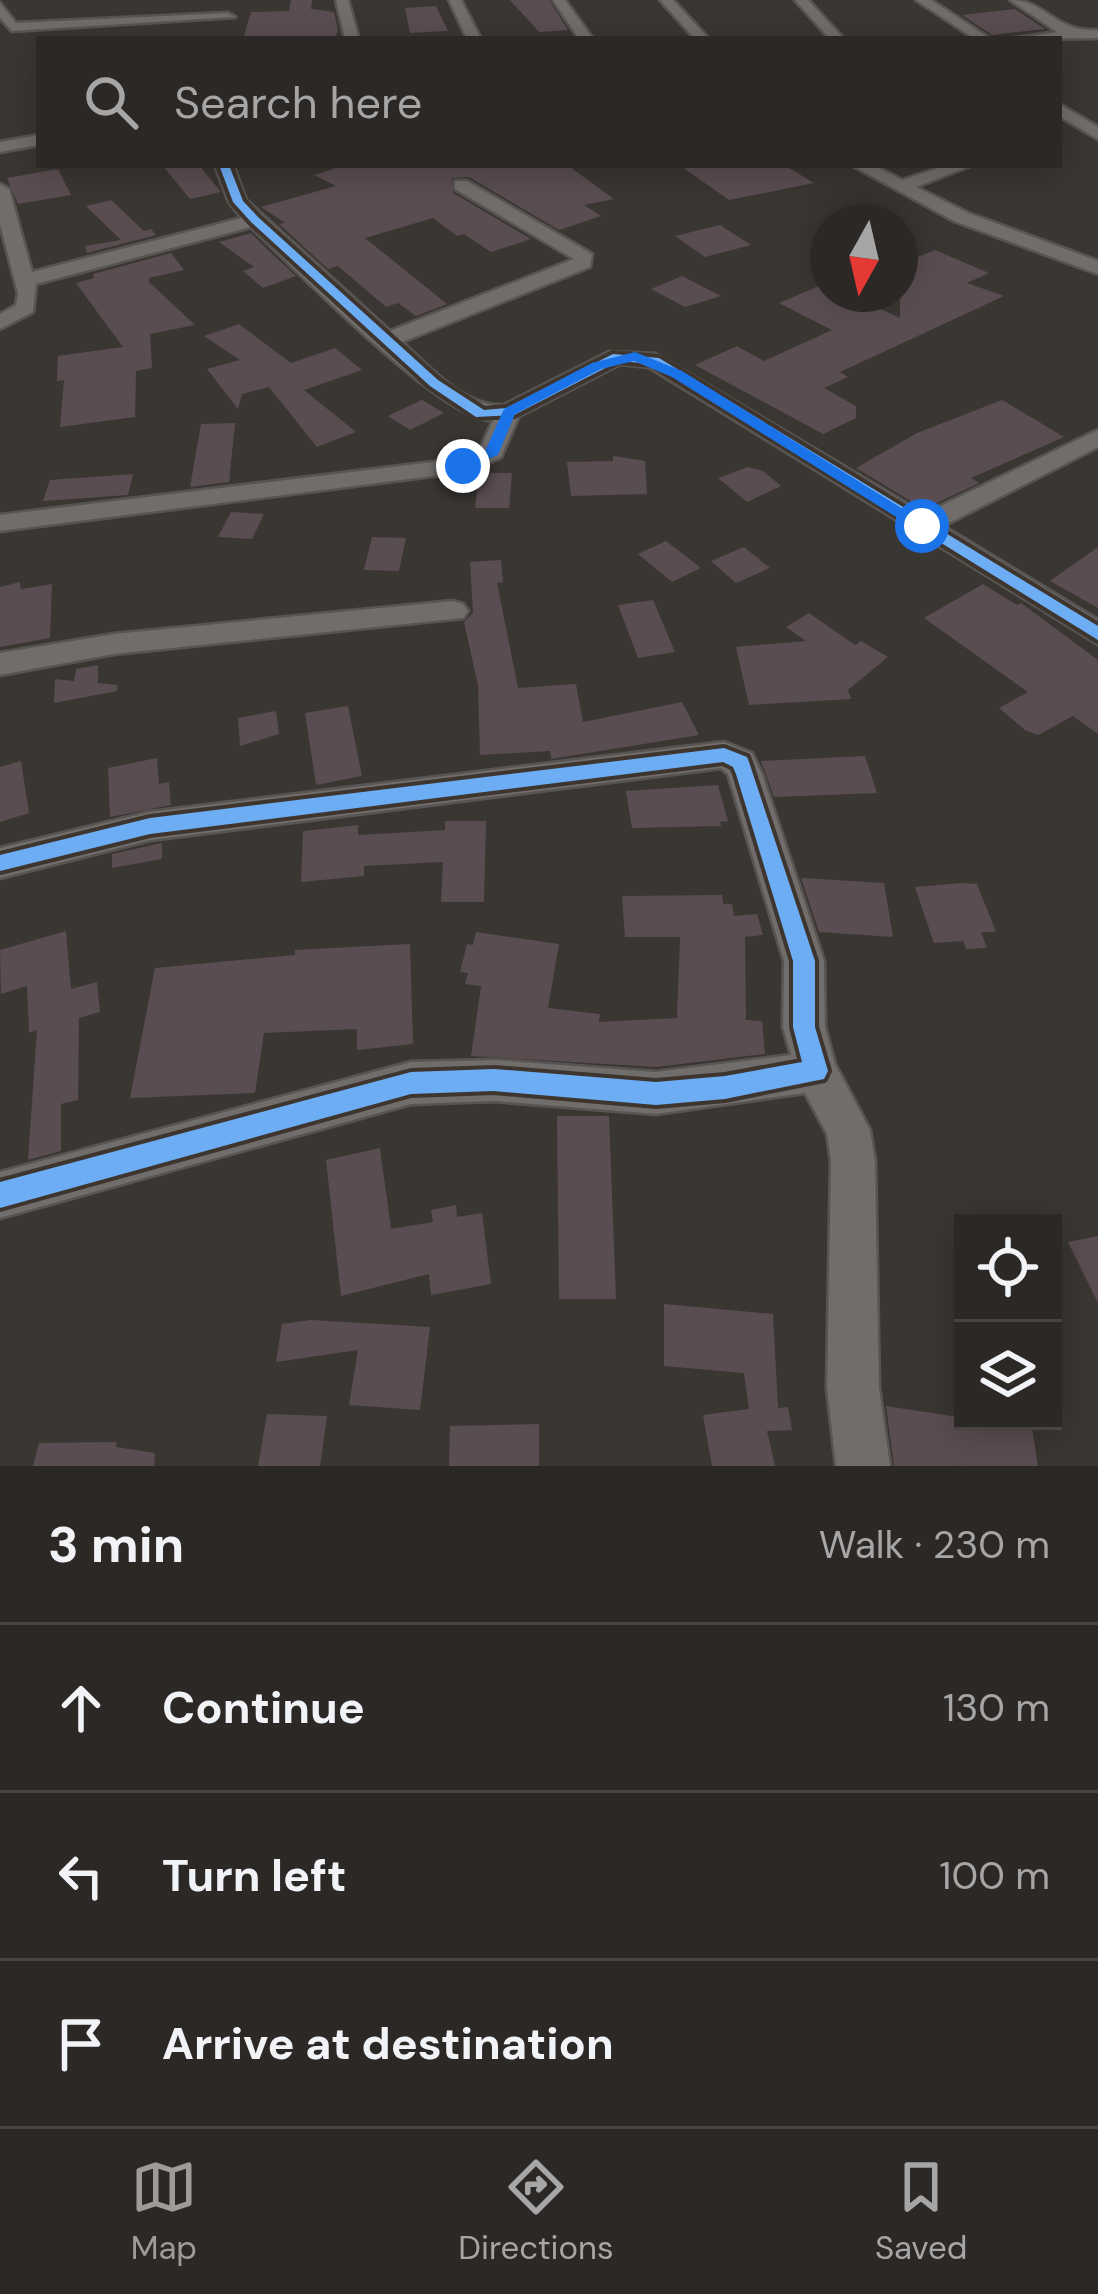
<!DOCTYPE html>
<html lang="en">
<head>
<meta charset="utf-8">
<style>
  :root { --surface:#2c2826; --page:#34302e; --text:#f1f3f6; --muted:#a6a6a7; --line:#484443; --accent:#a09b97 }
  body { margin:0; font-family:"DM Sans",sans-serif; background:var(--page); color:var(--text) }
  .controls { position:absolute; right:36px; bottom:36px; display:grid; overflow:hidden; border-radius:0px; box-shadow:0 6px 30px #0003 }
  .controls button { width:108px; height:108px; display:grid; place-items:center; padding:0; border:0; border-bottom:3px solid var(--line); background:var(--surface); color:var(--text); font:60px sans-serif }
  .compass { position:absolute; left:810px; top:204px; width:108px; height:108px; border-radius:50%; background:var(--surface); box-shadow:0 6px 30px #0003; rotate:188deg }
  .stop { position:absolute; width:36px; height:36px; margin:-27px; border:9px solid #1a73e8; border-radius:50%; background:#fff }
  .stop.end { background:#1a73e8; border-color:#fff; box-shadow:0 3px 12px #0008 }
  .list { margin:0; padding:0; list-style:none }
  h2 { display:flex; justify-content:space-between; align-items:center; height:156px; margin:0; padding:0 48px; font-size:51px }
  h2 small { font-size:39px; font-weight:400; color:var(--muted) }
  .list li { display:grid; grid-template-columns:78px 1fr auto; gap:36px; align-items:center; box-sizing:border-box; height:168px; padding:0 48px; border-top:3px solid var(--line) }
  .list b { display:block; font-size:45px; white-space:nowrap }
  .list em { font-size:39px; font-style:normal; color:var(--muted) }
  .icon { flex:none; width:66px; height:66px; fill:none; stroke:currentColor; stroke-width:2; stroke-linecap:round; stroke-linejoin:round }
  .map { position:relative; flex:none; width:1098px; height:1466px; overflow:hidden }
  .search { position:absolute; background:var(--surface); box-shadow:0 6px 30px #0003; left:36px; right:36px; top:36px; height:132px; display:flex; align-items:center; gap:30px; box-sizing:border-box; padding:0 42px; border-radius:0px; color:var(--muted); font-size:45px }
  .sheet { height:660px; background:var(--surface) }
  nav { display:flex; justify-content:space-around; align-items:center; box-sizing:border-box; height:168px; border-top:3px solid var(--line); background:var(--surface); font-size:33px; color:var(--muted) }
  nav a { display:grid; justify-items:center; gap:6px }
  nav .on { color:var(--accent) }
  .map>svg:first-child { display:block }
  .building { fill:#5a4d52 }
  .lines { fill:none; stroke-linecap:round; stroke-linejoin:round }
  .minor-casing { stroke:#585451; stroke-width:5 }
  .minor { fill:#716d6b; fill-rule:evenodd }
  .cycleway-casing { stroke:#3e352f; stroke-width:8 }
  .cycleway { fill:#6dadf4; fill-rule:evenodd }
  .route { fill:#1a73e8 }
</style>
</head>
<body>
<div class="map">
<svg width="1098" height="1466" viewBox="0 0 1098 1466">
  <rect width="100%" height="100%" fill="#3a3632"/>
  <g class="building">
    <path d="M 291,0 L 312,0 L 311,9 L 334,12 L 338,30 L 335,39 L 243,39 L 251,12 L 289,11 Z"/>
    <path d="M 510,0 L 549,0 L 568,30 L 539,32 Z"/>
    <path d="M 436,6 L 448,31 L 410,33 L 405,8 Z"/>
    <path d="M 1015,9 L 1045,29 L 992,35 L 962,15 Z"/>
    <path d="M 162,165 L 199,165 L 221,192 L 190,199 Z"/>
    <path d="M 345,165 L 567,165 L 614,199 L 584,205 L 601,216 L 559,230 L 469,177 L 452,178 L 453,193 L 531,239 L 491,252 L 464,234 L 457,236 L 433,218 L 365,238 L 447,304 L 416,316 L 398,303 L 386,307 L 338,266 L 328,269 L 279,224 L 285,223 L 261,207 L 336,186 L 314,175 Z"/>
    <path d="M 679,165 L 784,165 L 814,183 L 729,200 Z"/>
    <path d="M 58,169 L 71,195 L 18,204 L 7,178 Z"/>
    <path d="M 111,200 L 144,231 L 151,229 L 156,235 L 87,253 L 85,246 L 121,240 L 86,206 Z"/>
    <path d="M 720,225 L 751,245 L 705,257 L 675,236 Z"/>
    <path d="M 251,233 L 268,250 L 296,276 L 263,288 L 243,271 L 254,267 L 219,242 Z"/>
    <path d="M 935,250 L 989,273 L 967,283 L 1004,296 L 840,372 L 848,377 L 824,388 L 856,406 L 856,418 L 823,434 L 695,365 L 737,346 L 764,361 L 832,330 L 779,303 L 828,282 L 828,294 L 849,294 L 900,318 L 900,264 Z"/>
    <path d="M 171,253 L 184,270 L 149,278 L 149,282 L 195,325 L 150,334 L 152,368 L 136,371 L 135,417 L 60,427 L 64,380 L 57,381 L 58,356 L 123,347 L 76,283 L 94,278 L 93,274 Z"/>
    <path d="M 682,276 L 721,296 L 685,307 L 651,289 Z"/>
    <path d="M 239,324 L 291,363 L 335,348 L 362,370 L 304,390 L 356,432 L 317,447 L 269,387 L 242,394 L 238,409 L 207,369 L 240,360 L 204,336 Z"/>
    <path d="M 422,400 L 444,413 L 410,430 L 388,416 Z"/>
    <path d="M 1002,400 L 1064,437 L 971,478 L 979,483 L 924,509 L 856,468 L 917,433 Z"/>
    <path d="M 235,423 L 229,482 L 190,487 L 201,424 Z"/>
    <path d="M 613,456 L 645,461 L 647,494 L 571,496 L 567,462 L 613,461 Z"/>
    <path d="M 748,467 L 763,471 L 781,486 L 747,502 L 718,478 Z"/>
    <path d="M 479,473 L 512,473 L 509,508 L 475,508 Z"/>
    <path d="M 133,474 L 128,495 L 43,501 L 50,480 Z"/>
    <path d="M 231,512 L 264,514 L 252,539 L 218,537 Z"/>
    <path d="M 372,537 L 406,538 L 399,571 L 364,570 Z"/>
    <path d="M 666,541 L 701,568 L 672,582 L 638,554 Z"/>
    <path d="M 744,547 L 770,568 L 736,583 L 711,561 Z"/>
    <path d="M 1098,547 L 1098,608 L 1050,581 Z"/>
    <path d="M 501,560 L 503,582 L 497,583 L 518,688 L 576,684 L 583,722 L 682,702 L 699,735 L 551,759 L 550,751 L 480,755 L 478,685 L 464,622 L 473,613 L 470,562 Z"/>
    <path d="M 20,582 L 21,589 L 52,584 L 50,638 L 0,647 L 0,587 Z"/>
    <path d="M 983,584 L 1017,605 L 1021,603 L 1098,660 L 1098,734 L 1073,716 L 1038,735 L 1025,730 L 999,708 L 1028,692 L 924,618 Z"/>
    <path d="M 653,600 L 675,652 L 638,658 L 618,605 Z"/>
    <path d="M 809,613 L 855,645 L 861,641 L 888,657 L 848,690 L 851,699 L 749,705 L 736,647 L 806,641 L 786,627 Z"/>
    <path d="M 98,665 L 98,683 L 117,685 L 117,691 L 54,703 L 55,679 L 74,681 L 76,669 Z"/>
    <path d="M 348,706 L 362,776 L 316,785 L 305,713 Z"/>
    <path d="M 276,711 L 279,734 L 240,746 L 238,718 Z"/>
    <path d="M 865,756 L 877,793 L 774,797 L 761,761 Z"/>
    <path d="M 157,758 L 159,784 L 169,782 L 171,805 L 110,817 L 108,768 Z"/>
    <path d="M 21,761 L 29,813 L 0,822 L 0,767 Z"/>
    <path d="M 718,785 L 728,821 L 720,822 L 721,826 L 632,828 L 626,791 Z"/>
    <path d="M 445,821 L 486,821 L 484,902 L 441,902 L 443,862 L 364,866 L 364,876 L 301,882 L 303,831 L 358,825 L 358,835 L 445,830 Z"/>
    <path d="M 162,843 L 162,859 L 112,868 L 112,854 Z"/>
    <path d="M 801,878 L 884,883 L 893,937 L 819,932 Z"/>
    <path d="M 962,883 L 977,884 L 996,932 L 981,932 L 987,948 L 966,949 L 963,941 L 934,943 L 915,887 Z"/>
    <path d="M 722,895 L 723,904 L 732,904 L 734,916 L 757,914 L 763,935 L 745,937 L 746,1020 L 762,1021 L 765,1054 L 656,1067 L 471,1056 L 481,986 L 465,984 L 468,973 L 460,972 L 467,944 L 473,945 L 476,932 L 559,944 L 548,1008 L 600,1014 L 599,1022 L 677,1018 L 680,937 L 625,937 L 622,896 Z"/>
    <path d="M 66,931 L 71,989 L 97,982 L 100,1012 L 79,1018 L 78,1100 L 61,1104 L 61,1151 L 28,1160 L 37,1030 L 29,1033 L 27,986 L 1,994 L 0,950 Z"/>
    <path d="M 410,944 L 413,1044 L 357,1050 L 357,1029 L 264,1033 L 255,1093 L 130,1098 L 155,968 L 295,955 L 295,950 Z"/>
    <path d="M 557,1116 L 609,1116 L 616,1299 L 559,1299 Z"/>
    <path d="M 380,1148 L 391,1229 L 433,1222 L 431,1210 L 456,1205 L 457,1217 L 482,1213 L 491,1284 L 431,1295 L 429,1274 L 341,1296 L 326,1160 Z"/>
    <path d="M 1098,1236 L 1098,1303 L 1068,1242 Z"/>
    <path d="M 664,1304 L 773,1314 L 778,1408 L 788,1407 L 792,1430 L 767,1431 L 775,1466 L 712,1466 L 703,1415 L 749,1409 L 744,1373 L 664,1366 Z"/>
    <path d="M 311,1320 L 430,1327 L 420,1410 L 349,1405 L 358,1350 L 276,1362 L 282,1324 Z"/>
    <path d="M 886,1406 L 1032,1428 L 1038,1466 L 894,1466 Z"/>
    <path d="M 267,1414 L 327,1416 L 320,1466 L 258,1466 Z"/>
    <path d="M 539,1424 L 539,1466 L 449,1466 L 450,1426 Z"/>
    <path d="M 117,1442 L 116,1447 L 155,1453 L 154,1466 L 33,1466 L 39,1443 Z"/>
  </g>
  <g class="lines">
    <g class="minor-casing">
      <g id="minor">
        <path d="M 336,0 L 348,0 L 359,39 L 345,39 Z"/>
        <path d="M 449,0 L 461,0 L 481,39 L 467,39 Z"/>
        <path d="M 553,0 L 565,0 L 593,39 L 579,39 Z"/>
        <path d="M 660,0 L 673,0 L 709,39 L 695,39 Z"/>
        <path d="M 795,0 L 808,0 L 844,39 L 830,39 Z"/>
        <path d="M 916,0 L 931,0 L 991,39 L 975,39 Z"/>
        <path d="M 1010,0 C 1046,0 1055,33 1098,30 L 1098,38 L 1010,39 L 1057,32 Z"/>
        <path d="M 0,3 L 16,23 L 228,13 L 235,17 L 12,31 L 0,18 Z"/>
        <path d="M 1059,104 L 1098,127 L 1098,139 L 1059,116 Z"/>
        <path d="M 39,135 L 39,145 L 0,152 L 0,142 Z"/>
        <path d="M 215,165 L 233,165 L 246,200 L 390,331 L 574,259 L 455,189 L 455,181 L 467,181 L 592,254 L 590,267 L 402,342 C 429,367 465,408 504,405 L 609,352 L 655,354 L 924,514 L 1098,430 L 1098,447 L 943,526 L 1098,620 L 1098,644 L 649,367 L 620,364 L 519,416 L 501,457 L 472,471 L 0,531 L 0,515 L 457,459 L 481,447 L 493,420 C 445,424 293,266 251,227 L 36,284 L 33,312 L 0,329 L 0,314 L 16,305 L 18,293 L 0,224 L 0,184 L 9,189 L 32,272 L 242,218 L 229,202 Z"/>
        <path d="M 851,165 L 873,165 L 902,180 L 947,165 L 973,165 L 916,187 L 968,213 L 1098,261 L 1098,274 L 954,221 Z"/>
        <path d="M 453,601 L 463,604 L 468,611 L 463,618 L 114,654 L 0,675 L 0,653 L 114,634 Z"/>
        <path d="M 724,742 L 752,753 L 762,774 L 824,961 L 825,1027 L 835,1064 L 870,1130 L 875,1161 L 879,1388 L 890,1466 L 836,1466 L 827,1388 L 831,1161 L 827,1134 L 805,1093 L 656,1114 L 494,1101 L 411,1104 L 0,1218 L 0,1172 L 411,1062 L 494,1060 L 656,1072 L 791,1055 L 783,1027 L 784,961 L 728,774 L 721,768 L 150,840 L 0,878 L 0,848 L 150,812 Z"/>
      </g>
    </g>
    <use href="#minor" class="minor"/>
    <g class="cycleway-casing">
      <g id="cycleway">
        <path d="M 219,165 L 229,165 L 243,201 L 259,218 L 438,380 L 484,410 L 506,408 L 613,354 L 659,358 L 1098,626 L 1098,640 L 652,364 L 619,361 L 514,415 L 476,417 L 430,386 L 251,222 L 233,202 Z"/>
        <path d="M 724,748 L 747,757 L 749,762 L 815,961 L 815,1027 L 828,1071 L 824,1079 L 725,1099 L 656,1105 L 494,1091 L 411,1094 L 0,1208 L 0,1182 L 411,1072 L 494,1069 L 656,1082 L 725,1076 L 802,1062 L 793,1027 L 793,961 L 736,774 L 733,767 L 723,762 L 150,834 L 0,871 L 0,855 L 150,818 Z"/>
      </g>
    </g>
    <use href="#cycleway" class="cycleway"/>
  </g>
  <path class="route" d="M 635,352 L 682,371 L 930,526 L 917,530 L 672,377 L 634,361 L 601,369 L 515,414 L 498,455 L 463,470 L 455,466 L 486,449 L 504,409 L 592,363 Z"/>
</svg>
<div class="controls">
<button><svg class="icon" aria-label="locate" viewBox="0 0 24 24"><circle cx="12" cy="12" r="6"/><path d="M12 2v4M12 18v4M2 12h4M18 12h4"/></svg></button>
<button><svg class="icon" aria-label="layers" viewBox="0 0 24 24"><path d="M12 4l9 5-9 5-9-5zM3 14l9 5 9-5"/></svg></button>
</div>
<svg class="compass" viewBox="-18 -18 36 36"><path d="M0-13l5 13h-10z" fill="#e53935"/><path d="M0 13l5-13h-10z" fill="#a6a6a7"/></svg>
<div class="stop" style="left:922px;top:526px"></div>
<div class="stop end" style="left:463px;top:466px"></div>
<div class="search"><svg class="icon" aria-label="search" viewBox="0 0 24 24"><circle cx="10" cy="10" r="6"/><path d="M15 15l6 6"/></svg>Search here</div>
</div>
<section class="sheet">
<h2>3 min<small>Walk · 230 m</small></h2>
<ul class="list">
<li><svg class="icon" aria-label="ahead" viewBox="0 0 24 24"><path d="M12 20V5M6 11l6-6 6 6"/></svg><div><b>Continue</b></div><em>130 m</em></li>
<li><svg class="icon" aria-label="left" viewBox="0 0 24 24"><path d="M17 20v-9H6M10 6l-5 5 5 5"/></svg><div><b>Turn left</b></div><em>100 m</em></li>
<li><svg class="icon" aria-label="arrive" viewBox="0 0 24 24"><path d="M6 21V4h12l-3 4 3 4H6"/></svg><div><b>Arrive at destination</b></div></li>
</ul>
</section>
<nav>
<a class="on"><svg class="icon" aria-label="map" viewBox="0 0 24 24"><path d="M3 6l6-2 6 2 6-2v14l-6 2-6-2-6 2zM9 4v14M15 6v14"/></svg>Map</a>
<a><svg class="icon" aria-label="directions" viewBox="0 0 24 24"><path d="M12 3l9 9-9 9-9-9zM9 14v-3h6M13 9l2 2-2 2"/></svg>Directions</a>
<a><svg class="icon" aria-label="saved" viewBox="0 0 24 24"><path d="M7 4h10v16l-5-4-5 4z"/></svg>Saved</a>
</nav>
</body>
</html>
